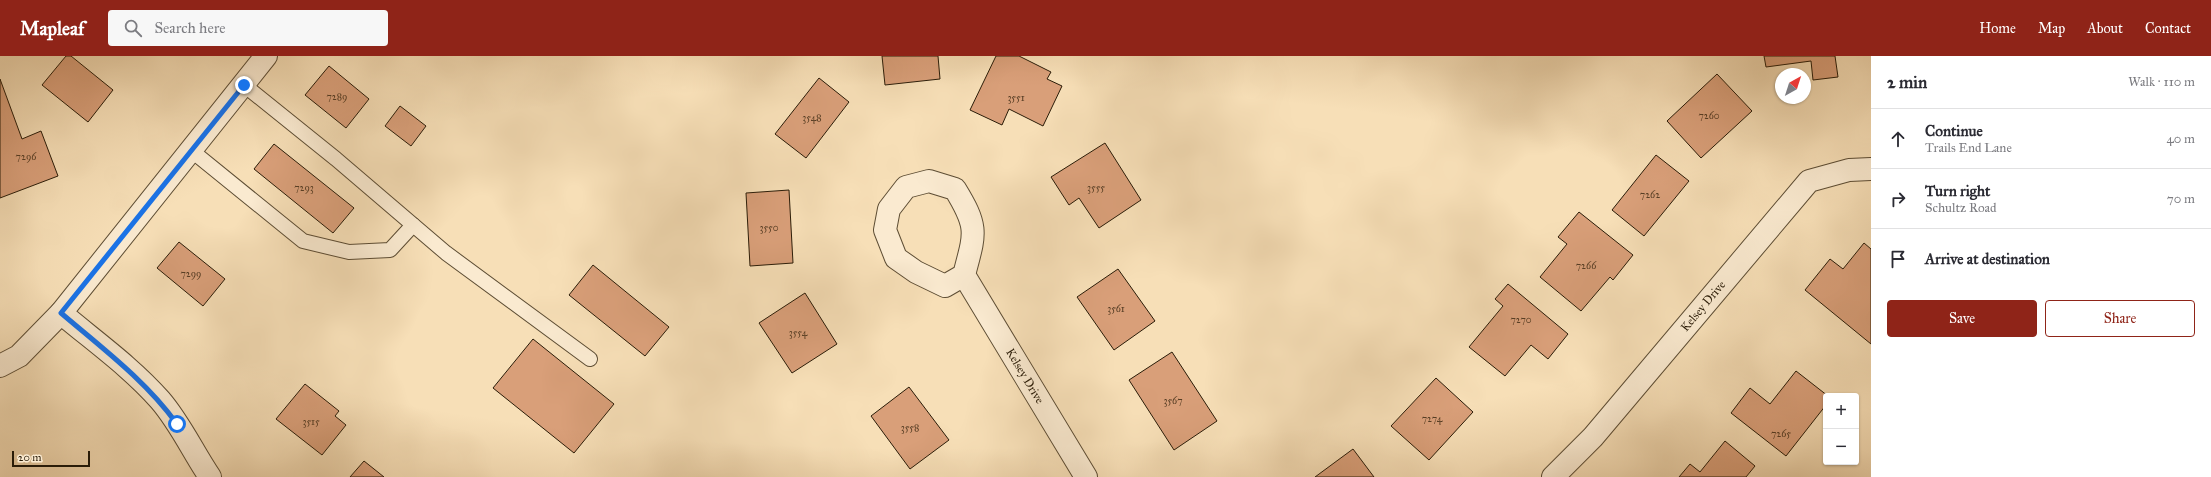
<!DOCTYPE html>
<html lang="en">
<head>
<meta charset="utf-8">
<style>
  :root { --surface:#fff; --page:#f7f7f7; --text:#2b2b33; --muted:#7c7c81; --line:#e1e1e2; --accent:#8f2418 }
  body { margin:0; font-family:"IM FELL Great Primer",serif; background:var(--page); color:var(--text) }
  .controls { position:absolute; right:12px; bottom:12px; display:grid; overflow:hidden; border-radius:4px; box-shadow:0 1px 3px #0004 }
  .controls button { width:36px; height:36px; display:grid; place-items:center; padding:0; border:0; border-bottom:1px solid var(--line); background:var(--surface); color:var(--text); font:20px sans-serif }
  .compass { position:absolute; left:1775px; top:12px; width:36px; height:36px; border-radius:50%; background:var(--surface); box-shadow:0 1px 3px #0004; rotate:39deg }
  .scale { position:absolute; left:12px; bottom:10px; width:78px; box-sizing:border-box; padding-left:4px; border:2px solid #2a1c08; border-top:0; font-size:11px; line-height:14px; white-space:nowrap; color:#2a1c08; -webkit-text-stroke:3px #faead0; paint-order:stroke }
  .stop { position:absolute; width:12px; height:12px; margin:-9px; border:3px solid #1a73e8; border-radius:50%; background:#fff }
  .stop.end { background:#1a73e8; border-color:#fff; box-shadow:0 1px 4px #0008 }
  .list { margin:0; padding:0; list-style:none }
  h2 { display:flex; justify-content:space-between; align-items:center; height:52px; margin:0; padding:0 16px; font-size:17px }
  h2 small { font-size:13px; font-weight:400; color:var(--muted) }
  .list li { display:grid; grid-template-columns:26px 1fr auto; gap:12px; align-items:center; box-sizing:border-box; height:60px; padding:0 16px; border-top:1px solid var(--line) }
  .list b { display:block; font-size:15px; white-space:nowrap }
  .list p { margin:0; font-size:13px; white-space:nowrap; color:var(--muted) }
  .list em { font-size:13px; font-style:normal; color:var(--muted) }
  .actions { display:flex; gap:8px; padding:12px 16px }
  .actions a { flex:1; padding:9px 0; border:1px solid var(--accent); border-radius:4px; text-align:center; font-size:14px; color:var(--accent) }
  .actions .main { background:var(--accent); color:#fff }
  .icon { flex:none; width:22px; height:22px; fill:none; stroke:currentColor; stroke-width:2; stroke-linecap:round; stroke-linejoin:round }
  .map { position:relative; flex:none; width:1871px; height:421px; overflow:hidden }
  header { display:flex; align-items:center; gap:24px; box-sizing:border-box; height:56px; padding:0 20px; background:var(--accent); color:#fff }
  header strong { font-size:19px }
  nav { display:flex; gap:22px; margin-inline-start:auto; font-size:14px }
  .search { width:280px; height:36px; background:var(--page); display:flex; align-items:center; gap:10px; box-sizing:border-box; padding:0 14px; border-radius:4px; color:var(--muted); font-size:15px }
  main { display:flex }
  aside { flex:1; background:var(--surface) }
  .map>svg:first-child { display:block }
  .building { fill:#d99f79; stroke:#2a1c08 }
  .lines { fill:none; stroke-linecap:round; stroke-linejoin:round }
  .service-casing { stroke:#5d4d34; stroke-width:16 }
  .minor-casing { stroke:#5d4d34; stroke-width:24 }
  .service { stroke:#faead0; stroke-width:14 }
  .minor { stroke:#faead0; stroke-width:22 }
  .route { stroke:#1a73e8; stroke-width:5 }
  .labels { text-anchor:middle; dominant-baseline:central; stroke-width:4; stroke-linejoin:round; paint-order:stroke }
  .number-label { font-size:10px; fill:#563d24 }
  .street-label { font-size:12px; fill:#2a1c08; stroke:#faead0 }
</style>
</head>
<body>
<header>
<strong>Mapleaf</strong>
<div class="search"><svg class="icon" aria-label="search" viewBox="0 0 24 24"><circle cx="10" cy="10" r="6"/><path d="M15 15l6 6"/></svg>Search here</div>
<nav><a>Home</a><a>Map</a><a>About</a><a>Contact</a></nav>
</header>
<main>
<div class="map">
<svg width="1871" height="421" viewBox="0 0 1871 421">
  <rect width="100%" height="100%" fill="#f7dfb7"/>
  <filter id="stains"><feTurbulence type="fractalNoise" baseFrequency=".005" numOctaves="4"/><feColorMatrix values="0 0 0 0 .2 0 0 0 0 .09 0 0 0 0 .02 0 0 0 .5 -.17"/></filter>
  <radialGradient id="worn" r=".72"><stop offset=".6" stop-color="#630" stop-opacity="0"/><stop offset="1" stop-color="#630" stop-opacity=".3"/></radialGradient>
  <g class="building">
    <path d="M 66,0 L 71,0 L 113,34 L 88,66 L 42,29 Z"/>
    <path d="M 882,0 L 938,0 L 940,23 L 885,29 Z"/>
    <path d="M 996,0 L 1019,0 L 1051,16 L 1047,23 L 1062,30 L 1043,70 L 1009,53 L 1002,69 L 970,54 Z"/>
    <path d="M 1764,0 L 1835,0 L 1838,21 L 1813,24 L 1811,5 L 1766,11 Z"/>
    <path d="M 329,10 L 369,43 L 346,72 L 305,39 Z"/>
    <path d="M 1717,18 L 1752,55 L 1701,102 L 1667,65 Z"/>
    <path d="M 819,22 L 849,46 L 806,102 L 775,78 Z"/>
    <path d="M 0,23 L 22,83 L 41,75 L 58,120 L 0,142 Z"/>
    <path d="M 400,50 L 426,70 L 411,90 L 385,70 Z"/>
    <path d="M 1105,87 L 1141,144 L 1099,172 L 1079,142 L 1069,149 L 1051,121 Z"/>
    <path d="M 274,88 L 354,152 L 333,177 L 254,113 Z"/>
    <path d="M 1656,99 L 1689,125 L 1644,180 L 1612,154 Z"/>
    <path d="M 789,134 L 793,207 L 750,210 L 746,137 Z"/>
    <path d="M 1579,156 L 1633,199 L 1613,224 L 1610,221 L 1581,255 L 1540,221 L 1567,188 L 1558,181 Z"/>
    <path d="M 179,186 L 225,223 L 203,250 L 157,212 Z"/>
    <path d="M 1864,187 L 1871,193 L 1871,288 L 1805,234 L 1830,203 L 1843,213 Z"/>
    <path d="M 593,209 L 669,271 L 645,300 L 569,239 Z"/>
    <path d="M 1118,213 L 1155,265 L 1114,294 L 1077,241 Z"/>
    <path d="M 1508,228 L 1568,278 L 1548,303 L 1531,289 L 1505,320 L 1469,291 L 1503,250 L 1495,243 Z"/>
    <path d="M 805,237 L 837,288 L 792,317 L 759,267 Z"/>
    <path d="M 533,283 L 614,348 L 574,397 L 493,332 Z"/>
    <path d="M 1172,296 L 1217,365 L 1174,394 L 1129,324 Z"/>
    <path d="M 1796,315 L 1828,340 L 1826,340 L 1826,349 L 1786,400 L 1731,357 L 1750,332 L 1770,348 Z"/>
    <path d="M 1436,322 L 1473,356 L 1429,404 L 1391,370 Z"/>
    <path d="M 305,328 L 339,355 L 335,360 L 346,369 L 322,399 L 276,363 Z"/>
    <path d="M 909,331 L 949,384 L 910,413 L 871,360 Z"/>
    <path d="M 1725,385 L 1755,410 L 1746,421 L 1679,421 L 1690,408 L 1700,416 Z"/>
    <path d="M 1353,393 L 1374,421 L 1315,421 Z"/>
    <path d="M 364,405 L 384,421 L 350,421 Z"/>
  </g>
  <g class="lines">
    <g class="service-casing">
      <g id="service">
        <path d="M 244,29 L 336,103 L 446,197 L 590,303"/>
        <path d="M 192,95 L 303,185 L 349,196 L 390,194 L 413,169"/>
      </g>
    </g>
    <g class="minor-casing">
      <g id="minor">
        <path d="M 964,219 L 945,230 L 916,216 L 896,202 L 885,174 L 889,153 L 906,131 L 929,125 L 955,133 C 979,172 975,177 964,219 L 1086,421"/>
        <path d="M 61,257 C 94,285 131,311 160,344 C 180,367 193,396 210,421"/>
        <path d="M 0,310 L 19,300 L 61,257 L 266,0"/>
        <path d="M 1553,421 L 1593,381 L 1809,125 L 1849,114 L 1871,113"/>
      </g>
    </g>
    <use href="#service" class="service"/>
    <use href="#minor" class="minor"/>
  </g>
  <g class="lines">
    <path class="route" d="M 177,368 C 145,324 102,292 61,257 L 244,29"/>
  </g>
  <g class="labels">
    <g class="number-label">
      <text x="337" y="41">7289</text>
      <text x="1016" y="42">3551</text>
      <text x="1709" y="60">7260</text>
      <text x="812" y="62">3548</text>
      <text x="26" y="101">7296</text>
      <text x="304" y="132">7293</text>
      <text x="1096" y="132">3555</text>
      <text x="1650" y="139">7262</text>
      <text x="769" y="172">3550</text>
      <text x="1586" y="210">7266</text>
      <text x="191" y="218">7299</text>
      <text x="1116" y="253">3561</text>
      <text x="1521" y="264">7270</text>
      <text x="798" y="277">3554</text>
      <text x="1173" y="345">3567</text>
      <text x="1432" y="363">7274</text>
      <text x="311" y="366">3515</text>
      <text x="910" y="372">3558</text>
      <text x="1781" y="378">7265</text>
    </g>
    <g class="street-label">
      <text transform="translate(1703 250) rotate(-50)">Kelsey Drive</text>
      <text transform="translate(1025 320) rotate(59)">Kelsey Drive</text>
    </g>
  </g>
  <rect width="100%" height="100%" filter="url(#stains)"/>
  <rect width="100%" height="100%" fill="url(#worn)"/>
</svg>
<div class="controls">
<button>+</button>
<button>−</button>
</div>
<svg class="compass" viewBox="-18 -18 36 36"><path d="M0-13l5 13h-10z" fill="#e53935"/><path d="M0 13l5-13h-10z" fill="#7c7c81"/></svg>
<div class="scale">20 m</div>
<div class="stop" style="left:177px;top:368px"></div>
<div class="stop end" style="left:244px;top:29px"></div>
</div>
<aside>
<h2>2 min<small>Walk · 110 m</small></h2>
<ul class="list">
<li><svg class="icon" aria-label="ahead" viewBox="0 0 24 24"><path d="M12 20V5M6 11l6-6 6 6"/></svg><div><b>Continue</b><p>Trails End Lane</p></div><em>40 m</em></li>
<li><svg class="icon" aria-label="right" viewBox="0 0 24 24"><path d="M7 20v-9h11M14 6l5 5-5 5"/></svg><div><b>Turn right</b><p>Schultz Road</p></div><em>70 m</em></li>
<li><svg class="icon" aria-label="arrive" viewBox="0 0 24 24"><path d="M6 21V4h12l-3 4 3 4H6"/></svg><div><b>Arrive at destination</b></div></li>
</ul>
<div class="actions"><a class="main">Save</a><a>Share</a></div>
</aside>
</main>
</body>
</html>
